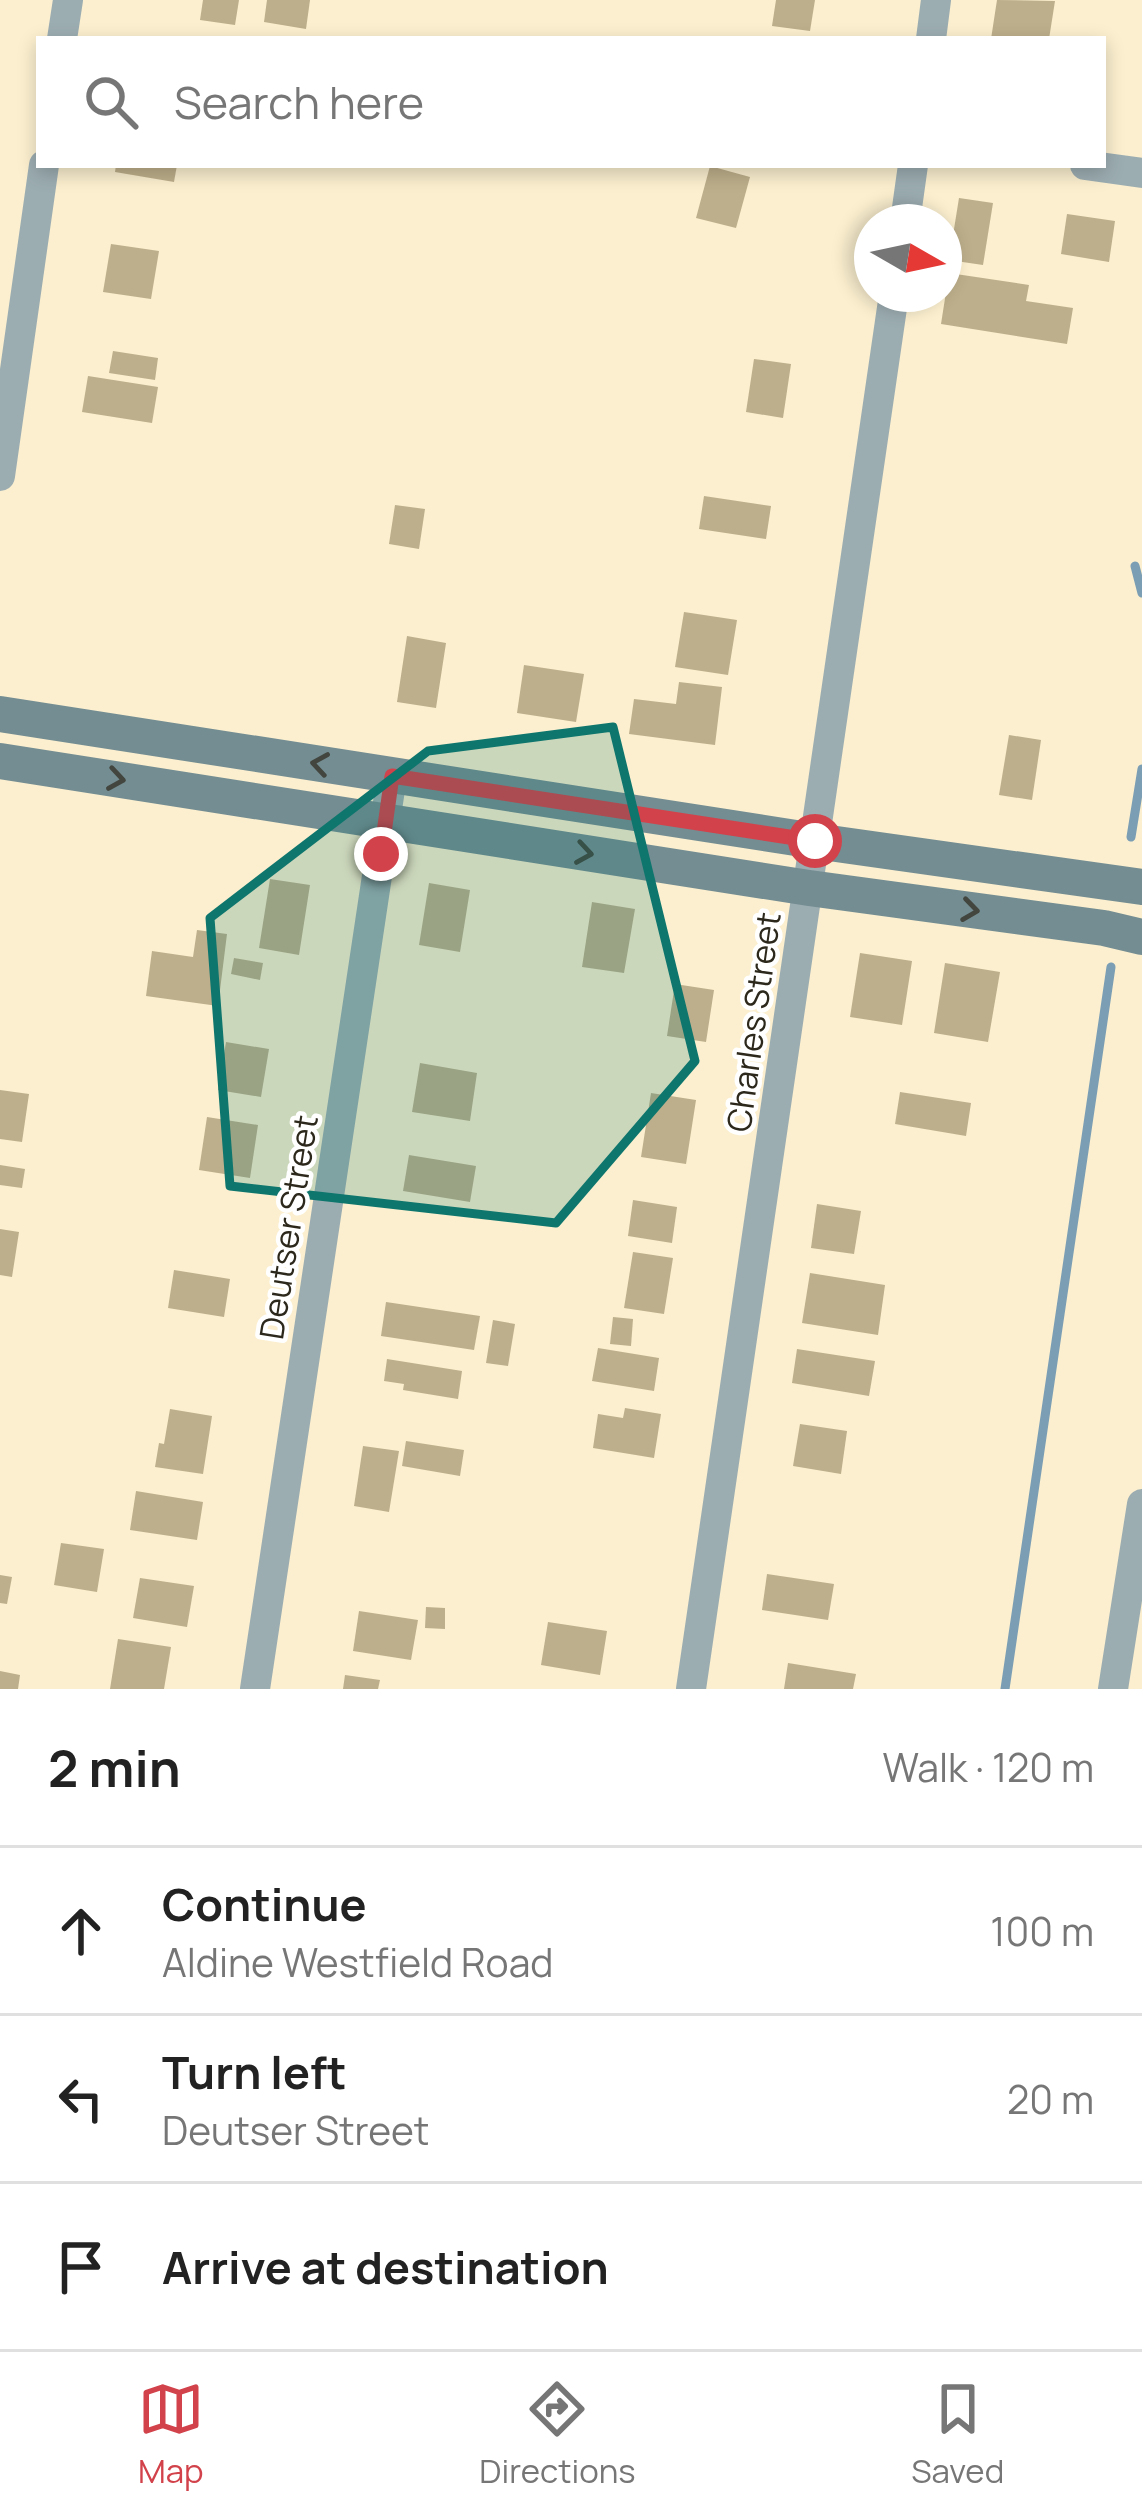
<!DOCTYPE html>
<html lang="en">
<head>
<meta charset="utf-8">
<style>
  :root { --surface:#fff; --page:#f6f6f6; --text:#222; --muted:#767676; --line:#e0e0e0; --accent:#d2424b }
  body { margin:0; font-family:Manrope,sans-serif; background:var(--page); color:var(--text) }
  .compass { position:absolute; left:854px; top:204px; width:108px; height:108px; border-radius:50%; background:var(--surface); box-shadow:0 6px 18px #0003; rotate:99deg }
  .stop { position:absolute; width:36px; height:36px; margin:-27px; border:9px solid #d2424b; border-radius:50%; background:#fff }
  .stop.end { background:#d2424b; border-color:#fff; box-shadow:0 3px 12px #0008 }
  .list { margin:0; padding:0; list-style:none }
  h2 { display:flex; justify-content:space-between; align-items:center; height:156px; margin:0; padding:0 48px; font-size:51px }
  h2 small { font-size:39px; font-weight:400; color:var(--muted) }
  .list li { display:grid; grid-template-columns:78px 1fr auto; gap:36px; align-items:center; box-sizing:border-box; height:168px; padding:0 48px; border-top:3px solid var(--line) }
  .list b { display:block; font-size:45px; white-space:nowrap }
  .list p { margin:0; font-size:39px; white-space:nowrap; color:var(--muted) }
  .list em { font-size:39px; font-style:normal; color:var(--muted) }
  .icon { flex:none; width:66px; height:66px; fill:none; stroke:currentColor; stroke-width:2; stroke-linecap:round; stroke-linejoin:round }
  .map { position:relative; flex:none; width:1142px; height:1689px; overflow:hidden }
  .search { position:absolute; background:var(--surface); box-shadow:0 6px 18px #0003; left:36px; right:36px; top:36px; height:132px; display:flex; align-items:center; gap:30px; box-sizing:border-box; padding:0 42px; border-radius:0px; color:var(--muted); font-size:45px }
  .sheet { height:660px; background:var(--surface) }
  nav { display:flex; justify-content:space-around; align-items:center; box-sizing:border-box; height:168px; border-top:3px solid var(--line); background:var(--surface); font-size:33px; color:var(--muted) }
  nav a { display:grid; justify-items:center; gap:6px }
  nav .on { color:var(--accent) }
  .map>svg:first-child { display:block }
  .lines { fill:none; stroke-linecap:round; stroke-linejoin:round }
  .stream { stroke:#7b9eb4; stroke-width:9 }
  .building { fill:#bdaf8b }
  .street { stroke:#9cadb1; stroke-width:30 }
  .secondary { stroke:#748d92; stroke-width:36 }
  .oneway { stroke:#42463f }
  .route { stroke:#d2424b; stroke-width:15 }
  .marked { fill:#0f766e; fill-opacity:0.2; stroke:#0f766e; stroke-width:9; stroke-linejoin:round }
  .labels { text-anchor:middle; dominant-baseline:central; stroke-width:9; stroke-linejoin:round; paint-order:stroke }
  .street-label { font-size:33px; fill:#2d281c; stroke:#fff }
</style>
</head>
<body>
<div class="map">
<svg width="1142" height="1689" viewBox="0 0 1142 1689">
  <rect width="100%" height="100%" fill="#fbefcf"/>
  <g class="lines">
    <g class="stream">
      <path d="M 1135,566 L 1142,593"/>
      <path d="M 1131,837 L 1142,769"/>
      <path d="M 1005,1689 L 1111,967"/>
    </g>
  </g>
  <g class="building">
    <path d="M 203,0 L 239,0 L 235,25 L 200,20 Z"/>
    <path d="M 267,0 L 310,0 L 306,29 L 264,22 Z"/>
    <path d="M 776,0 L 815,0 L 810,31 L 772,26 Z"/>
    <path d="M 997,0 L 1055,1 L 1049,39 L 991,39 Z"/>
    <path d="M 116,165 L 177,165 L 174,182 L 115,172 Z"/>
    <path d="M 710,166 L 750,177 L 736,228 L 696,218 Z"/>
    <path d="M 959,198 L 993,203 L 983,265 L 949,260 Z"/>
    <path d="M 1067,214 L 1115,221 L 1109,262 L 1061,254 Z"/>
    <path d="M 111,244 L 159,251 L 151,299 L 103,292 Z"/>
    <path d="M 949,273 L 1029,285 L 1026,301 L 1073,308 L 1067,344 L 941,324 Z"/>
    <path d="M 113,351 L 158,358 L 155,380 L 109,373 Z"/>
    <path d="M 754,359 L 791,364 L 783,418 L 746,412 Z"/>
    <path d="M 88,376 L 158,387 L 152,423 L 82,412 Z"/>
    <path d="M 704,496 L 771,506 L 766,539 L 699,529 Z"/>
    <path d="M 395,505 L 425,509 L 419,549 L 389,544 Z"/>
    <path d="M 684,612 L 737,620 L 728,675 L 675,667 Z"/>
    <path d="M 407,636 L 446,643 L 436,708 L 397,702 Z"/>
    <path d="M 524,665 L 584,674 L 576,722 L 517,713 Z"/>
    <path d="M 679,682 L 722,687 L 715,745 L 629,734 L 634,699 L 676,704 Z"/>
    <path d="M 1009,735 L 1041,740 L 1032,800 L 999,795 Z"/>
    <path d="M 270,879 L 310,885 L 299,955 L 259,948 Z"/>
    <path d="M 429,883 L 470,890 L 460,952 L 419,945 Z"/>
    <path d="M 592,902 L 635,909 L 624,973 L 582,967 Z"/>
    <path d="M 197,930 L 227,934 L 218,1006 L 146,996 L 152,951 L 193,957 Z"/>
    <path d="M 860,953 L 912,961 L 902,1025 L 850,1017 Z"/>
    <path d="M 234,958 L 263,963 L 260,980 L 231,974 Z"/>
    <path d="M 945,963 L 1000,972 L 988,1042 L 934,1033 Z"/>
    <path d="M 675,984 L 714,990 L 706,1042 L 667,1036 Z"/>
    <path d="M 226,1042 L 269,1049 L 261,1097 L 218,1090 Z"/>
    <path d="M 420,1063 L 477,1073 L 470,1121 L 412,1112 Z"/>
    <path d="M 0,1090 L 29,1094 L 22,1142 L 0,1139 Z"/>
    <path d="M 900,1092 L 971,1103 L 966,1136 L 895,1124 Z"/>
    <path d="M 651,1093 L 696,1100 L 686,1164 L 641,1157 Z"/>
    <path d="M 207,1117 L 258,1125 L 250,1178 L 199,1170 Z"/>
    <path d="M 409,1155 L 476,1166 L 470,1202 L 403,1191 Z"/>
    <path d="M 0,1165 L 25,1169 L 22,1188 L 0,1185 Z"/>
    <path d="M 633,1200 L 677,1207 L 672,1243 L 628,1236 Z"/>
    <path d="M 817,1204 L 861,1211 L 854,1254 L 811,1248 Z"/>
    <path d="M 0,1229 L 19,1232 L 12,1277 L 0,1275 Z"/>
    <path d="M 633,1252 L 673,1258 L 664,1314 L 624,1308 Z"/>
    <path d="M 174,1270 L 230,1279 L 224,1317 L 168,1308 Z"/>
    <path d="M 810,1273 L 885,1285 L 878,1335 L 802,1323 Z"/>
    <path d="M 386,1302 L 480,1316 L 474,1350 L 381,1336 Z"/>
    <path d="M 613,1317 L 633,1319 L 631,1346 L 610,1344 Z"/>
    <path d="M 493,1320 L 515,1324 L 508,1366 L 486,1363 Z"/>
    <path d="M 598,1348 L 659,1358 L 654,1391 L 592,1381 Z"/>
    <path d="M 797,1349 L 875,1361 L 869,1396 L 792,1383 Z"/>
    <path d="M 387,1359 L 462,1371 L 458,1399 L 403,1390 L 404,1384 L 384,1381 Z"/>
    <path d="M 625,1408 L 661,1414 L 654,1458 L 593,1448 L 598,1414 L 623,1418 Z"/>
    <path d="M 170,1409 L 212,1416 L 203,1474 L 155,1467 L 159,1443 L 164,1444 Z"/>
    <path d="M 800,1424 L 847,1431 L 841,1474 L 793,1466 Z"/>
    <path d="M 406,1441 L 464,1450 L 460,1476 L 402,1466 Z"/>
    <path d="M 363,1446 L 399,1451 L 389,1512 L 354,1506 Z"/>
    <path d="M 136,1491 L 203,1502 L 197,1540 L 130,1530 Z"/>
    <path d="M 61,1543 L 104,1549 L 97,1592 L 54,1585 Z"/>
    <path d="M 767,1574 L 834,1584 L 828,1620 L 762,1610 Z"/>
    <path d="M 0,1575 L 12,1577 L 7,1604 L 0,1603 Z"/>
    <path d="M 140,1578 L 194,1586 L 187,1627 L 133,1618 Z"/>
    <path d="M 426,1607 L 445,1608 L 445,1629 L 425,1628 Z"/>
    <path d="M 359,1611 L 418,1620 L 411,1660 L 353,1651 Z"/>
    <path d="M 548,1622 L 607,1631 L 600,1675 L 541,1665 Z"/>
    <path d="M 118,1639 L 171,1647 L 164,1689 L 110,1689 Z"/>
    <path d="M 788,1663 L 856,1674 L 853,1689 L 784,1689 Z"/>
    <path d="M 0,1671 L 20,1675 L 18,1689 L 0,1689 Z"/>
    <path d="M 345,1675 L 380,1680 L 378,1689 L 343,1689 Z"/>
  </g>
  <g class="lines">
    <g class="street">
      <path d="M 62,39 L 68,0"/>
      <path d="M 931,39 L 936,0"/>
      <path d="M 1085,165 L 1142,173"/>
      <path d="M 905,222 L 913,165"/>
      <path d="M 0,476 L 44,165"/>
      <path d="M 255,1689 L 392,776"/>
      <path d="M 691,1689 L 894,294"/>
      <path d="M 1113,1689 L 1142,1504"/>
    </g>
    <g class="secondary">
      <path d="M 0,714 L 815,841 L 1142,887"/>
      <path d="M 0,761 L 809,888 L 1104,928 L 1142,937"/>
    </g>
  </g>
  <defs><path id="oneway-chevron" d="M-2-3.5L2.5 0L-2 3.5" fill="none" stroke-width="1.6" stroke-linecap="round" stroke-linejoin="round" transform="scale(3)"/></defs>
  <g class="oneway">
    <use href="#oneway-chevron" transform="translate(320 764) rotate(-171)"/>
    <use href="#oneway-chevron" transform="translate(116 779) rotate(9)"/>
    <use href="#oneway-chevron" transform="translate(584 853) rotate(9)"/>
    <use href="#oneway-chevron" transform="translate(970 910) rotate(8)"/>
  </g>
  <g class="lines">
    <path class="route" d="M 381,854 L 392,776 L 815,841"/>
  </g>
  <path class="marked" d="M 613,727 L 695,1061 L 556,1223 L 230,1186 L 210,918 L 428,751 Z"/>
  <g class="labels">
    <g class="street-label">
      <text transform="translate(753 1022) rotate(-82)">Charles Street</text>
      <text transform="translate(288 1227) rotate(-81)">Deutser Street</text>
    </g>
  </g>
</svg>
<svg class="compass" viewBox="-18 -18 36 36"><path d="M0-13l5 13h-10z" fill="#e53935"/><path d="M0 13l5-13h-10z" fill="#767676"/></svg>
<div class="stop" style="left:815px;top:841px"></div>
<div class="stop end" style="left:381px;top:854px"></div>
<div class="search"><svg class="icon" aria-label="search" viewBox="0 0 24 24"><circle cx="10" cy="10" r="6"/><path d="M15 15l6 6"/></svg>Search here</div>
</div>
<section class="sheet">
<h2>2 min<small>Walk · 120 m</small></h2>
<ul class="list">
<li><svg class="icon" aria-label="ahead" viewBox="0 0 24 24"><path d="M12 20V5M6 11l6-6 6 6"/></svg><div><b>Continue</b><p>Aldine Westfield Road</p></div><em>100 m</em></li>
<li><svg class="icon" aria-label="left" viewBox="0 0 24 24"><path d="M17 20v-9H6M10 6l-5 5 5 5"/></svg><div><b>Turn left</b><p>Deutser Street</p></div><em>20 m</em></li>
<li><svg class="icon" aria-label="arrive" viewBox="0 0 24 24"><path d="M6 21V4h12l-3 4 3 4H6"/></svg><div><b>Arrive at destination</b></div></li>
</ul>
</section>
<nav>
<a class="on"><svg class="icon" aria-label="map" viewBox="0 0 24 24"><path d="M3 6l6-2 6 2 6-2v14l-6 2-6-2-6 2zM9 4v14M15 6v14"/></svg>Map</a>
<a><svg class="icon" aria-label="directions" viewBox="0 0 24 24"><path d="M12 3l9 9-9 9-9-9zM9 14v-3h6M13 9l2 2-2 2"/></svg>Directions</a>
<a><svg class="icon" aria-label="saved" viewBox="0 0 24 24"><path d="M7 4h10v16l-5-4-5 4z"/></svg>Saved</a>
</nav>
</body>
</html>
